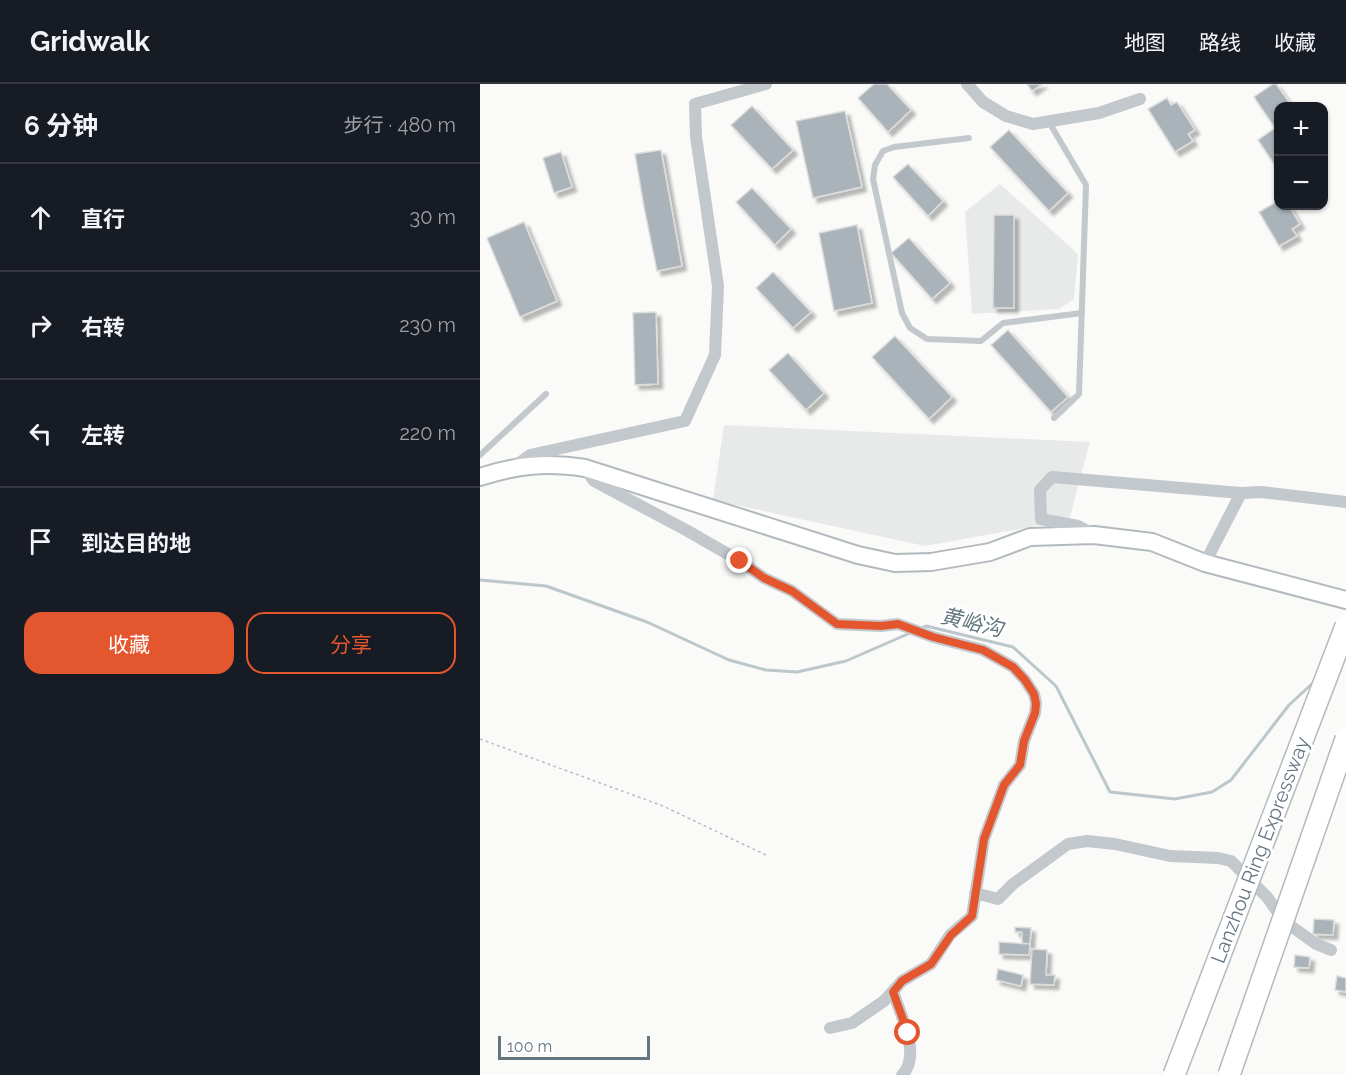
<!DOCTYPE html>
<html lang="zh">
<head>
<meta charset="utf-8">
<style>
  :root { --surface:#171b24; --page:#242831; --text:#f1f3f6; --muted:#9ea1a6; --line:#363941; --accent:#e4572e }
  body { margin:0; font-family:Raleway,"Noto Sans SC",sans-serif; background:var(--page); color:var(--text) }
  .controls { position:absolute; right:18px; top:18px; display:grid; overflow:hidden; border-radius:12px; box-shadow:0 2px 4px #0004 }
  .controls button { width:54px; height:54px; display:grid; place-items:center; padding:0; border:0; border-bottom:2px solid var(--line); background:var(--surface); color:var(--text); font:30px sans-serif }
  .scale { position:absolute; left:18px; bottom:15px; width:152px; box-sizing:border-box; padding-left:6px; border:3px solid #657683; border-top:0; font-size:16px; line-height:21px; white-space:nowrap; color:#657683; -webkit-text-stroke:4px #fff; paint-order:stroke }
  .stop { position:absolute; width:18px; height:18px; margin:-14px; border:4px solid #e4572e; border-radius:50%; background:#fff }
  .stop.end { background:#e4572e; border-color:#fff; box-shadow:0 2px 6px #0008 }
  .list { margin:0; padding:0; list-style:none }
  h2 { display:flex; justify-content:space-between; align-items:center; height:78px; margin:0; padding:0 24px; font-size:26px }
  h2 small { font-size:20px; font-weight:400; color:var(--muted) }
  .list li { display:grid; grid-template-columns:39px 1fr auto; gap:18px; align-items:center; box-sizing:border-box; height:108px; padding:0 24px; border-top:2px solid var(--line) }
  .list b { display:block; font-size:22px; white-space:nowrap }
  .list em { font-size:20px; font-style:normal; color:var(--muted) }
  .actions { display:flex; gap:12px; padding:18px 24px }
  .actions a { flex:1; padding:14px 0; border:2px solid var(--accent); border-radius:18px; text-align:center; font-size:21px; color:var(--accent) }
  .actions .main { background:var(--accent); color:#fff }
  .icon { flex:none; width:33px; height:33px; fill:none; stroke:currentColor; stroke-width:2; stroke-linecap:round; stroke-linejoin:round }
  .map { position:relative; flex:none; width:866px; height:991px; overflow:hidden }
  header { display:flex; align-items:center; gap:36px; box-sizing:border-box; height:84px; padding:0 30px; background:var(--surface); border-bottom:2px solid var(--line) }
  header strong { font-size:28px }
  nav { display:flex; gap:33px; margin-inline-start:auto; font-size:21px }
  main { display:flex }
  aside { flex:1; background:var(--surface) }
  .map>svg:first-child { display:block }
  .built { fill:#e8e9e9 }
  .lines { fill:none; stroke-linecap:round; stroke-linejoin:round }
  .stream { stroke:#bbc7cb; stroke-width:3 }
  .building { fill:#aab3b9; stroke:#dcdcda; stroke-width:1.5; filter:url(#shadow) }
  .secondary-casing { stroke:#b3babf; stroke-width:20 }
  .path { stroke:#bbbfc2; stroke-width:1.5; stroke-dasharray:3 3; stroke-linecap:butt }
  .service { stroke:#c3c8cc; stroke-width:6 }
  .minor { stroke:#c3c8cc; stroke-width:12 }
  .secondary { stroke:#fff; stroke-width:16 }
  .motorway-bridge-casing { stroke:#b4b9bd; stroke-width:24; stroke-linecap:butt }
  .motorway-bridge { stroke:#fff; stroke-width:21 }
  .route { stroke:#e4572e; stroke-width:8 }
  .labels { text-anchor:middle; dominant-baseline:central; stroke-width:6; stroke-linejoin:round; paint-order:stroke }
  .street-label { font-size:20px; fill:#657683; stroke:#fff }
  .water-label { font-size:21px; font-style:italic; fill:#60757c; stroke:#fff }
</style>
</head>
<body>
<header>
<strong>Gridwalk</strong>
<nav><a>地图</a><a>路线</a><a>收藏</a></nav>
</header>
<main>
<aside>
<h2>6 分钟<small>步行 · 480 m</small></h2>
<ul class="list">
<li><svg class="icon" aria-label="ahead" viewBox="0 0 24 24"><path d="M12 20V5M6 11l6-6 6 6"/></svg><div><b>直行</b></div><em>30 m</em></li>
<li><svg class="icon" aria-label="right" viewBox="0 0 24 24"><path d="M7 20v-9h11M14 6l5 5-5 5"/></svg><div><b>右转</b></div><em>230 m</em></li>
<li><svg class="icon" aria-label="left" viewBox="0 0 24 24"><path d="M17 20v-9H6M10 6l-5 5 5 5"/></svg><div><b>左转</b></div><em>220 m</em></li>
<li><svg class="icon" aria-label="arrive" viewBox="0 0 24 24"><path d="M6 21V4h12l-3 4 3 4H6"/></svg><div><b>到达目的地</b></div></li>
</ul>
<div class="actions"><a class="main">收藏</a><a>分享</a></div>
</aside>
<div class="map">
<svg width="866" height="991" viewBox="0 0 866 991">
  <defs>
    <filter id="shadow"><feDropShadow dx="4.5" dy="4.5" stdDeviation="1.5" flood-color="#0004"/></filter>
  </defs>
  <rect width="100%" height="100%" fill="#fafaf8"/>
  <g class="built">
    <path d="M 520,100 L 598,170 L 594,215 L 579,225 L 492,230 L 485,128 Z"/>
    <path d="M 244,341 L 610,358 L 589,436 L 445,462 L 233,416 Z"/>
  </g>
  <g class="lines">
    <g class="stream">
      <path d="M 0,496 L 66,502 L 167,538 L 249,576 L 286,586 L 317,588 L 366,577 L 430,549"/>
      <path d="M 442,544 L 446,542 L 533,563 L 576,602 L 630,708 L 695,715 L 732,708 L 751,696 L 809,621 L 835,597"/>
    </g>
  </g>
  <g class="building">
    <path d="M 394,0 L 407,0 L 431,26 L 408,48 L 378,14 Z"/>
    <path d="M 547,0 L 562,0 L 552,7 Z"/>
    <path d="M 793,0 L 796,0 L 812,22 L 798,22 L 798,86 L 778,56 L 795,44 L 774,13 Z"/>
    <path d="M 687,14 L 691,21 L 697,18 L 715,46 L 708,50 L 713,57 L 695,68 L 668,25 Z"/>
    <path d="M 272,22 L 313,66 L 292,85 L 251,41 Z"/>
    <path d="M 365,27 L 382,103 L 333,114 L 316,37 Z"/>
    <path d="M 529,46 L 588,109 L 569,127 L 510,63 Z"/>
    <path d="M 181,66 L 202,182 L 177,187 L 164,123 L 155,70 Z"/>
    <path d="M 81,68 L 92,103 L 74,109 L 63,74 Z"/>
    <path d="M 428,80 L 463,117 L 448,132 L 413,93 Z"/>
    <path d="M 272,104 L 311,145 L 295,161 L 256,118 Z"/>
    <path d="M 798,117 L 798,122 L 802,125 L 809,122 L 820,140 L 812,145 L 817,152 L 799,162 L 779,128 Z"/>
    <path d="M 514,131 L 534,131 L 534,224 L 513,224 Z"/>
    <path d="M 44,138 L 77,217 L 40,233 L 7,154 Z"/>
    <path d="M 377,141 L 392,219 L 354,227 L 339,149 Z"/>
    <path d="M 429,154 L 470,199 L 452,215 L 411,169 Z"/>
    <path d="M 293,188 L 331,228 L 313,244 L 276,204 Z"/>
    <path d="M 176,228 L 178,300 L 155,301 L 153,229 Z"/>
    <path d="M 528,246 L 588,313 L 571,328 L 511,261 Z"/>
    <path d="M 415,252 L 472,313 L 449,335 L 392,273 Z"/>
    <path d="M 308,269 L 344,309 L 326,326 L 289,286 Z"/>
    <path d="M 834,835 L 854,836 L 853,851 L 833,850 Z"/>
    <path d="M 535,843 L 551,844 L 550,860 L 542,859 L 542,848 L 535,848 Z"/>
    <path d="M 519,858 L 550,860 L 549,871 L 519,870 Z"/>
    <path d="M 552,865 L 567,866 L 566,891 L 575,891 L 574,901 L 550,900 Z"/>
    <path d="M 815,871 L 830,873 L 829,884 L 814,883 Z"/>
    <path d="M 518,885 L 543,891 L 541,902 L 516,896 Z"/>
    <path d="M 857,892 L 866,894 L 866,908 L 855,906 Z"/>
  </g>
  <g class="lines">
    <g class="secondary-casing">
      <path id="secondary" d="M 0,393 C 37,381 66,378 105,384 L 378,471 L 415,479 L 451,478 L 510,468 L 550,453 L 614,451 L 672,458 L 725,479 L 866,516"/>
    </g>
    <path class="path" d="M 0,655 L 183,722 L 288,772"/>
    <g class="service">
      <path d="M 569,38 L 606,101 L 599,310 L 574,334"/>
      <path d="M 489,54 L 414,63 L 403,67 L 395,81 L 393,95 L 422,229 L 430,244 L 447,255 L 501,257 L 523,239 L 602,229"/>
      <path d="M 0,371 L 66,310"/>
    </g>
    <g class="minor">
      <path d="M 487,0 L 503,18 L 526,32 L 553,40 L 619,29 L 660,15"/>
      <path d="M 34,383 L 50,371 L 205,337 L 235,271 L 238,202 L 216,53 L 215,20 L 286,0"/>
      <path d="M 105,384 L 114,397 L 206,446 L 260,477 L 284,494 L 312,507 L 357,540 L 401,542 L 418,540 L 453,553 L 503,566 L 533,583 L 545,596 L 554,610 L 556,619 L 555,629 L 544,657 L 540,681 L 524,701 L 504,755 L 492,832 L 470,851 L 451,880 L 422,897 L 404,917 L 372,939 L 350,944"/>
      <path d="M 761,409 L 781,408 L 866,418"/>
      <path d="M 613,450 L 598,442 L 561,435 L 560,406 L 572,393 L 761,409 L 725,479"/>
      <path d="M 495,809 L 518,815 L 533,800 L 588,760 L 607,757 L 635,760 L 690,772 L 738,774 L 751,777 L 787,813 L 804,837 L 836,860 L 851,866"/>
      <path d="M 413,908 C 420,929 442,972 422,991"/>
    </g>
    <use href="#secondary" class="secondary"/>
    <g class="motorway-bridge-casing">
      <g id="motorway-bridge">
        <path d="M 694,991 L 866,542"/>
        <path d="M 749,991 L 866,655"/>
      </g>
    </g>
    <use href="#motorway-bridge" class="motorway-bridge"/>
  </g>
  <g class="lines">
    <path class="route" d="M 260,477 L 284,494 L 312,507 L 357,540 L 401,542 L 418,540 L 453,553 L 503,566 L 533,583 L 545,596 L 554,610 L 556,620 L 555,629 L 544,657 L 540,681 L 524,701 L 504,755 L 492,832 L 471,851 L 451,880 L 422,897 L 413,908 L 428,949"/>
  </g>
  <g class="labels">
    <g class="street-label">
      <text transform="translate(780 766) rotate(-69)">Lanzhou Ring Expressway</text>
    </g>
    <g class="water-label">
      <text transform="translate(492 538) rotate(13)">黄峪沟</text>
    </g>
  </g>
</svg>
<div class="controls">
<button>+</button>
<button>−</button>
</div>
<div class="scale">100 m</div>
<div class="stop" style="left:428px;top:949px"></div>
<div class="stop end" style="left:260px;top:477px"></div>
</div>
</main>
</body>
</html>
